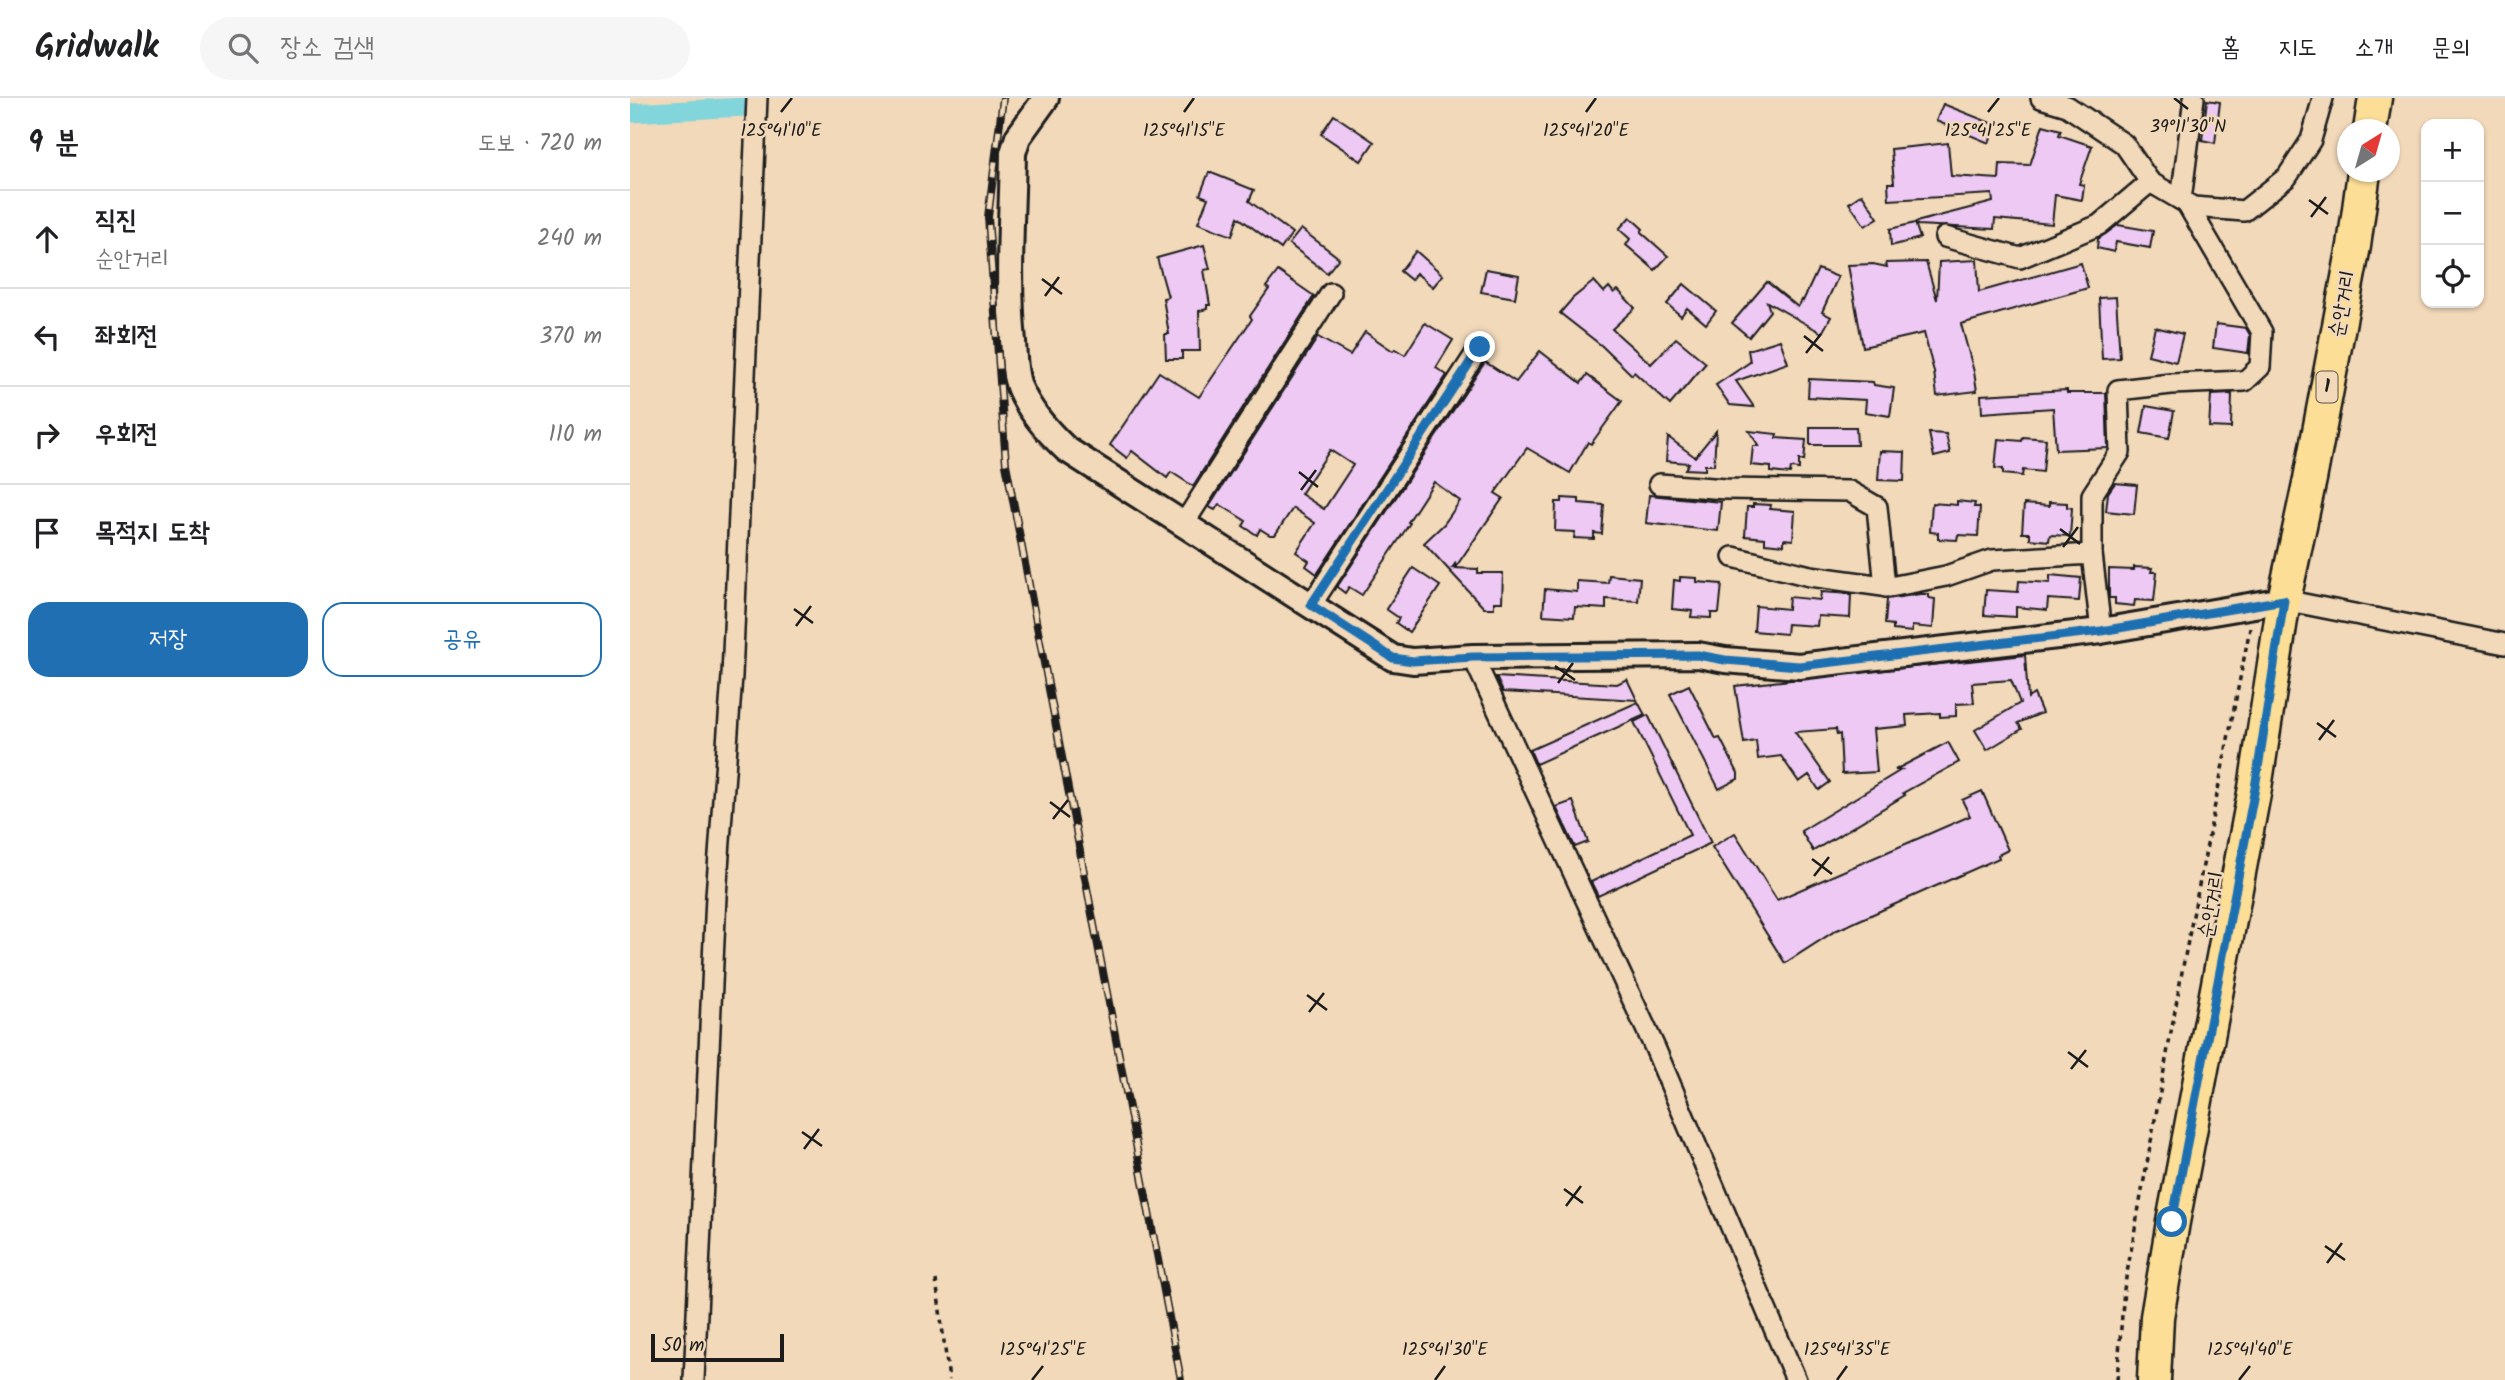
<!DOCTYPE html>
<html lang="ko">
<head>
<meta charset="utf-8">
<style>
  :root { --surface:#fff; --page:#f6f6f6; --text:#202124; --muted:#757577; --line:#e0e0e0; --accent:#1f6fb2 }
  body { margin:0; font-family:Kalam,"Poor Story",sans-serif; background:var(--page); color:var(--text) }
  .controls { position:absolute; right:21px; top:21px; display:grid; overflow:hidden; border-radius:14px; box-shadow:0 2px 5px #0004 }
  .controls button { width:63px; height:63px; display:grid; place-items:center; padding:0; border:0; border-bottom:2px solid var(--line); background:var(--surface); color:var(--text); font:35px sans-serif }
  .compass { position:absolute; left:1707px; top:21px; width:63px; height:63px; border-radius:50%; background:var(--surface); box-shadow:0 2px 5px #0004; rotate:37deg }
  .scale { position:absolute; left:21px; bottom:18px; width:133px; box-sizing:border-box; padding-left:7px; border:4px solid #1c1c1c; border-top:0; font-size:19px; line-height:24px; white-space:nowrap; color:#1c1c1c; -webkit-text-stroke:5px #f2d9ba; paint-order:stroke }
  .stop { position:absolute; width:21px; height:21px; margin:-16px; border:5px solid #1f6fb2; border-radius:50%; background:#fff }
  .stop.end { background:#1f6fb2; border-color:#fff; box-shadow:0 2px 7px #0008 }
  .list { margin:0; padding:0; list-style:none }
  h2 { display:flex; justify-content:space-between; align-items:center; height:91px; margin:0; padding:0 28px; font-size:30px }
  h2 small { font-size:23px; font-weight:400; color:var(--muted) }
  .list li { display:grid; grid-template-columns:46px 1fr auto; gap:21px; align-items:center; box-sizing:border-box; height:98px; padding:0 28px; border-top:2px solid var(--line) }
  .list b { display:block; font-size:26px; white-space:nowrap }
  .list p { margin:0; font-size:23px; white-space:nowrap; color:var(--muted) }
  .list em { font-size:23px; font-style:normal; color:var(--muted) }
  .actions { display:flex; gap:14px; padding:21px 28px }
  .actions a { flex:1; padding:16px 0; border:2px solid var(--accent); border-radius:21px; text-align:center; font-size:24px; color:var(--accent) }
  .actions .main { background:var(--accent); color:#fff }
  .icon { flex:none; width:38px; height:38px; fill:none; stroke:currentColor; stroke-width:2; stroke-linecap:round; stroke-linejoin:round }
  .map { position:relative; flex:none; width:1875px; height:1282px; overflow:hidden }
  header { display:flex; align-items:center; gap:42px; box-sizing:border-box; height:98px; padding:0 35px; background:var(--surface); border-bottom:2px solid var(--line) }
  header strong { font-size:33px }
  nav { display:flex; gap:38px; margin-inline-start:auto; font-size:24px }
  .search { width:490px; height:63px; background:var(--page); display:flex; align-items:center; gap:18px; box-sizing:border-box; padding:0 24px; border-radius:38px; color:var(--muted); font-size:26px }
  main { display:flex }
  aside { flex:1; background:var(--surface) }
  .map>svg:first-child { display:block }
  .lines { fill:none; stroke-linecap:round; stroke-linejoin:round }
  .canal { stroke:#83d5dc; stroke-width:19 }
  .building { fill:#edc9f4; stroke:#1c1c1c; stroke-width:2; fill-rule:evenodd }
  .minor-casing { stroke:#1c1c1c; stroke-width:24 }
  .tertiary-casing { stroke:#1c1c1c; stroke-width:30 }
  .primary-casing { stroke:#1c1c1c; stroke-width:37 }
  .path { stroke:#1c1c1c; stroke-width:3.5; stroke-dasharray:5 5; stroke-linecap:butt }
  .minor { stroke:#f2d9ba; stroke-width:19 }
  .tertiary { stroke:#f2d9ba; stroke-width:24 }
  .primary { stroke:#fcde96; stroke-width:32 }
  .rail-casing { stroke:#1c1c1c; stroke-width:8 }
  .rail { stroke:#f2d9ba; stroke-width:5; stroke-dasharray:16; stroke-linecap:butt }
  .route { stroke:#1f6fb2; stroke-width:9 }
  .ticks { fill:none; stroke:#1c1c1c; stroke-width:2.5 }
  .labels { text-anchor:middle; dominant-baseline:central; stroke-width:5; stroke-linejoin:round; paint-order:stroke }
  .shield { fill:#f2d9ba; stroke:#5c554b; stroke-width:2 }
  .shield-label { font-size:19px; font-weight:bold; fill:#1c1c1c }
  .street-label { font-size:21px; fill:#1c1c1c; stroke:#f2d9ba }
  .ticks-label { font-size:18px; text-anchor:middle; fill:#1c1c1c; stroke:#f2d9ba; stroke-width:5; stroke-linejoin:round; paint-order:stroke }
</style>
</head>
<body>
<header>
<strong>Gridwalk</strong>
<div class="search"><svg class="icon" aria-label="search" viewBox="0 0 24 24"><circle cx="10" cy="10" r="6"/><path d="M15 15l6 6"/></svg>장소 검색</div>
<nav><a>홈</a><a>지도</a><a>소개</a><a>문의</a></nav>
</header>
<main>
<aside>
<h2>9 분<small>도보 · 720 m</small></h2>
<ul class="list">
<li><svg class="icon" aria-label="ahead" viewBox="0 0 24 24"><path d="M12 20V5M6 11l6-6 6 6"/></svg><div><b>직진</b><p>순안거리</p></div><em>240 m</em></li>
<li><svg class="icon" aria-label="left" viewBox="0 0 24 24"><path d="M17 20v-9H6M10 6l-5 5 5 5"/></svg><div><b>좌회전</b></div><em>370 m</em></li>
<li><svg class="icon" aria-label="right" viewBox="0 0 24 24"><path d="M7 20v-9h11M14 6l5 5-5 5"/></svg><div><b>우회전</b></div><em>110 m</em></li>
<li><svg class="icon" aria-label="arrive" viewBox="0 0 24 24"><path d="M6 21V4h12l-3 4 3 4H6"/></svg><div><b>목적지 도착</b></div></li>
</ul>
<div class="actions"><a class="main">저장</a><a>공유</a></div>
</aside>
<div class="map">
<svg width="1875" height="1282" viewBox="0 0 1875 1282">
  <rect width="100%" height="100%" fill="#f2d9ba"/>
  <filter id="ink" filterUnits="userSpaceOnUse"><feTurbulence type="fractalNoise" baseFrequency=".0143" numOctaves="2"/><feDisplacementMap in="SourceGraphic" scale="14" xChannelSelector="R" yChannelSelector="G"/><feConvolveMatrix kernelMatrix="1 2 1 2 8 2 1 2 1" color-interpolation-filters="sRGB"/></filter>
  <g filter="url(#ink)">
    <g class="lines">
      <path class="canal" d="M 0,15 L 115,9"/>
    </g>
    <g class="building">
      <path d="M 1577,2 L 1590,4 L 1585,45 L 1572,42 Z"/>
      <path d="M 1313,6 L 1366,27 L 1359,45 L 1306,23 Z"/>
      <path d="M 704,17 L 744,44 L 731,63 L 691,36 Z"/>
      <path d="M 1413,27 L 1431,32 L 1429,37 L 1462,48 L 1449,86 L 1454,87 L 1452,102 L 1425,97 L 1422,126 L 1365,121 L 1364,131 L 1287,127 L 1286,124 L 1363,104 L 1362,96 L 1259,102 L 1258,85 L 1264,85 L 1261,51 L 1318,45 L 1321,78 L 1369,81 L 1370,66 L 1400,67 Z"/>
      <path d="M 579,74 L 624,92 L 619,103 L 662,135 L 651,151 L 608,119 L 602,138 L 568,125 L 578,100 L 570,97 Z"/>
      <path d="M 1232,96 L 1248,120 L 1235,128 L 1219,105 Z"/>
      <path d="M 1000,119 L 1013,131 L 1011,134 L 1038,158 L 1025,172 L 996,147 L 1000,141 L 989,131 Z"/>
      <path d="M 1285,125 L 1290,140 L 1261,148 L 1260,131 Z"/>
      <path d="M 1488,127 L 1523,133 L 1520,150 L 1486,144 L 1484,154 L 1467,150 L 1468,141 Z"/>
      <path d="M 671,131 L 709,160 L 697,175 L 659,146 Z"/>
      <path d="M 574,147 L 580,171 L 574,172 L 580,207 L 577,207 L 577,211 L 569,213 L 570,253 L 552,253 L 552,261 L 536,261 L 535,236 L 539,236 L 533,200 L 538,199 L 527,160 Z"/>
      <path d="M 786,153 L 813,177 L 803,189 L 786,175 L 781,182 L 770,173 Z"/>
      <path d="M 1347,162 L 1349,194 L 1451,165 L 1458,190 L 1331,226 L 1344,274 L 1347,293 L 1307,298 L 1304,274 L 1294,235 L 1233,249 L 1218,167 L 1243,166 L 1257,169 L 1256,165 L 1296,164 L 1307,202 L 1309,164 Z"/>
      <path d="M 856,171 L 889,177 L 885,200 L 851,194 Z"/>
      <path d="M 1188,171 L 1208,179 L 1192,214 L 1201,219 L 1192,235 L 1137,204 L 1140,213 L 1119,239 L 1102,225 L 1137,184 L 1168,209 L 1172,202 L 1173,203 Z"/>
      <path d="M 648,173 L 684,198 L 563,388 L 541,374 L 537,380 L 502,353 L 497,360 L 480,347 L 529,274 L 569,299 L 622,221 L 620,218 L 639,191 L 636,189 Z"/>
      <path d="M 964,183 L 974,194 L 979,189 L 984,195 L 988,192 L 1005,210 L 982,231 L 1021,266 L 1046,240 L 1076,265 L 1040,307 L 1004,274 L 1002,277 L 972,248 L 930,215 L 943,200 Z"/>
      <path d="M 1054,186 L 1086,213 L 1076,226 L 1057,210 L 1051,218 L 1037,206 Z"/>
      <path d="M 1486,199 L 1490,260 L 1472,261 L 1469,200 Z"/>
      <path d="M 795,225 L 823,242 L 806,270 L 817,277 L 687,476 L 676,468 L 679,463 L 666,454 L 685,425 L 663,410 L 645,437 L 640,437 L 630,431 L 627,437 L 613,428 L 616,423 L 589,406 L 585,412 L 579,409 L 688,239 L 720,257 L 735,234 L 763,253 L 765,251 L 775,257 ZM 700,352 L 723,367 L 694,411 L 671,396 Z"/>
      <path d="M 1586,226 L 1616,230 L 1620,237 L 1618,255 L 1583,250 Z"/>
      <path d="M 1525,229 L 1553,236 L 1546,264 L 1518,257 Z"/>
      <path d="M 1150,242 L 1158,265 L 1106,283 L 1124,309 L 1100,307 L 1086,287 L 1120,264 L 1118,252 Z"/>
      <path d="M 910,253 L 951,285 L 957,277 L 992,303 L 961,346 L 958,344 L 940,375 L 897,350 L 865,395 L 873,400 L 825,470 L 825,466 L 822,470 L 848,471 L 848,475 L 873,475 L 872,504 L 864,504 L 864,510 L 854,510 L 794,445 L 814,426 L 830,403 L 804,384 L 778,424 L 780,425 L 732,497 L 719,489 L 715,495 L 707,489 L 855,264 L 886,284 Z"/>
      <path d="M 1179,281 L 1243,284 L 1244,287 L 1264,290 L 1260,318 L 1235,314 L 1236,302 L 1178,299 Z"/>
      <path d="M 1437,292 L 1437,295 L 1476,295 L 1478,350 L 1426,352 L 1423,310 L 1352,315 L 1351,297 Z"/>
      <path d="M 1602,296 L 1601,330 L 1579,329 L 1581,297 Z"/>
      <path d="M 1516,308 L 1544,313 L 1539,340 L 1511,335 Z"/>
      <path d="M 1180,329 L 1226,329 L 1227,347 L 1180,347 Z"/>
      <path d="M 1086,333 L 1084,367 L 1075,367 L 1075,372 L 1055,371 L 1059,365 L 1036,363 L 1038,339 L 1065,359 Z"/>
      <path d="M 1119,333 L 1147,336 L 1146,340 L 1176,342 L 1174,363 L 1169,362 L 1169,371 L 1161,370 L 1160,376 L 1141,374 L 1141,369 L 1121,367 L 1123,348 L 1129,348 Z"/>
      <path d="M 1299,335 L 1316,336 L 1320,355 L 1304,359 Z"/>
      <path d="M 1393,339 L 1416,341 L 1413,374 L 1393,372 L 1392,378 L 1373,376 L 1373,371 L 1365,370 L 1368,341 L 1392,343 Z"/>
      <path d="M 1250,353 L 1275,354 L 1274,383 L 1248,382 Z"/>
      <path d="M 1485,385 L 1507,387 L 1504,416 L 1476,413 L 1478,395 Z"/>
      <path d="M 1019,397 L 1091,404 L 1088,433 L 1016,425 Z"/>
      <path d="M 932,400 L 949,401 L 949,405 L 974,407 L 972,436 L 964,435 L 964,441 L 944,440 L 945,434 L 925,433 L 926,404 L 932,404 Z"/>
      <path d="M 1327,403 L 1345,405 L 1344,409 L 1350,409 L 1348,438 L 1328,437 L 1327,442 L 1308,441 L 1308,435 L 1300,434 L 1302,405 L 1327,407 Z"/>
      <path d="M 1419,404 L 1437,405 L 1437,409 L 1442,410 L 1440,438 L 1420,437 L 1419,443 L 1400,441 L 1400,435 L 1392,435 L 1394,406 L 1419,408 Z"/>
      <path d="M 1123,406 L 1141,407 L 1140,411 L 1165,413 L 1163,442 L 1154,441 L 1154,447 L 1135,445 L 1135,440 L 1115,438 L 1117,409 L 1123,409 Z"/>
      <path d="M 1504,469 L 1522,470 L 1521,474 L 1527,474 L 1524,503 L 1505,502 L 1504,508 L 1485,506 L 1485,500 L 1479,500 L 1479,471 L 1504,472 Z"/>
      <path d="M 783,470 L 810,488 L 779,534 L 766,525 L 769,520 L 756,511 Z"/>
      <path d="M 979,477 L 1010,480 L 1008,503 L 976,501 L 976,511 L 945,509 L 944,519 L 913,517 L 915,491 L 947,494 L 947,483 L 978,485 Z"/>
      <path d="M 1420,477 L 1451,480 L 1449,503 L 1418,501 L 1417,512 L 1386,509 L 1386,519 L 1354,517 L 1356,492 L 1388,494 L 1389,483 L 1420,485 Z"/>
      <path d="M 1050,479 L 1067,480 L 1067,484 L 1092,486 L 1089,515 L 1081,515 L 1081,520 L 1061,519 L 1062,513 L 1042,511 L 1044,482 L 1050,483 Z"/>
      <path d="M 1191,494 L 1221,496 L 1220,520 L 1188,518 L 1187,528 L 1157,526 L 1156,536 L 1124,533 L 1126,508 L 1158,511 L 1159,499 L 1190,502 Z"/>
      <path d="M 1290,496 L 1299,496 L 1299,500 L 1305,501 L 1303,530 L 1282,528 L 1282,534 L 1263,532 L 1263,527 L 1255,526 L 1257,501 Z"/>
      <path d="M 1395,557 L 1398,600 L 1404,596 L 1412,615 L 1388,625 L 1392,631 L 1357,652 L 1345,632 L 1390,605 L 1381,582 L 1342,585 L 1344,605 L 1326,606 L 1326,618 L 1310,619 L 1310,615 L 1276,617 L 1277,628 L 1243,631 L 1247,674 L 1212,676 L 1210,636 L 1207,637 L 1206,631 L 1165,634 L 1200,684 L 1189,692 L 1179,677 L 1169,684 L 1151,658 L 1128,661 L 1126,643 L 1114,645 L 1105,588 Z"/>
      <path d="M 866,579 L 987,586 L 997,581 L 1007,602 L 873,594 Z"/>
      <path d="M 1059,587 L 1086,641 L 1090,640 L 1108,675 L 1108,681 L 1089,691 L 1040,596 Z"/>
      <path d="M 1008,604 L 1015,617 L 906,666 L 900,652 Z"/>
      <path d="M 1018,617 L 1081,745 L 968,798 L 961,784 L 1060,737 L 1004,624 Z"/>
      <path d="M 1318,644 L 1329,664 L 1273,695 L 1275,697 L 1183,753 L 1171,733 L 1271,672 L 1265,672 Z"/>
      <path d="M 1352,693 L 1378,752 L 1368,757 L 1369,760 L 1205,833 L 1155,865 L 1082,749 L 1105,735 L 1147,802 L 1340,718 L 1332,702 Z"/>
      <path d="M 943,703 L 958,744 L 945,749 L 926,709 Z"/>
    </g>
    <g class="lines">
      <g class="minor-casing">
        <g id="minor">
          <path d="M 1520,84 L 1563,109 L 1614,113 L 1657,79 L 1681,42 L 1693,0"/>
          <path d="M 1551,102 L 1564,0"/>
          <path d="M 1315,139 L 1390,160 L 1469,127 L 1520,84 L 1494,46 L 1437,8 L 1411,0"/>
          <path d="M 1029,386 L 1096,391 L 1219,393 L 1247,409 L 1255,489"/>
          <path d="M 553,427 L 701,195"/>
          <path d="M 1462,456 L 1462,397 L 1490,354 L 1488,292 L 1541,286 L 1615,283 L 1630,269 L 1632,234 L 1557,106"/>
          <path d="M 1103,459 L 1180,478 L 1260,489 L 1316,478 L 1362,462 L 1462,456 L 1471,533"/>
          <path d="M 1654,502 L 1875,546"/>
          <path d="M 681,507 L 850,249"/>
          <path d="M 843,559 L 1025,950 L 1166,1282"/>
          <path d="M 64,1282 L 86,798 L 102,578 L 127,0"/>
        </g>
      </g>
      <g class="tertiary-casing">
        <path id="tertiary" d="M 416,0 L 388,39 L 383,55 C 382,117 377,181 383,244 C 384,259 384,277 390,291 C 400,314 418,334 436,351 L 763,560 L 783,563 L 843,559 L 1068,557 L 1095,562 L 1169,568 L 1471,533 L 1654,502"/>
      </g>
      <g class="primary-casing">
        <g id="primary">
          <path d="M 1740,32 L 1745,0"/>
          <path d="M 1524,1282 L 1527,1219 L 1543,1124 L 1625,690 L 1654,502 L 1680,381 L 1724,148 L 1734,74"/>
        </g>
      </g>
      <g class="path">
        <path d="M 306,1182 L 319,1282"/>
        <path d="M 1487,1282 L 1494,1191 L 1554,863 L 1620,530"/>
      </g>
      <use href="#minor" class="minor"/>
      <use href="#tertiary" class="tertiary"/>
      <use href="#primary" class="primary"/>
      <g class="rail-casing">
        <path id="rail" d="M 373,0 L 358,119 L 376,366 L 551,1282"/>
      </g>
      <use href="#rail" class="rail"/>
    </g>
  </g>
  <g class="lines" filter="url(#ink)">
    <path class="route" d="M 850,249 L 681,507 L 763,560 L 783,563 L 843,559 L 1068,557 L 1095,562 L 1169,568 L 1471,533 L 1654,502 L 1625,690 L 1542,1124"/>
  </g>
  <path class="ticks" d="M 1544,0 L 1558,11M 151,14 L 162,0M 554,14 L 564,0M 956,14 L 966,0M 1358,14 L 1369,0M 1679,102 L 1698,116M 1681,119 L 1696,99M 412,181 L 432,196M 415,198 L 429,179M 1174,238 L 1193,253M 1176,255 L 1191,236M 669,374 L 688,389M 671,392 L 686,372M 1430,431 L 1450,446M 1433,449 L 1448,429M 164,511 L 183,525M 166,528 L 181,508M 925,568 L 945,582M 928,585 L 943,565M 1687,625 L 1706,639M 1689,642 L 1704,622M 420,704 L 440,719M 423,721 L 438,702M 1182,761 L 1202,776M 1184,778 L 1199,759M 677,897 L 697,912M 679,914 L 694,895M 1438,954 L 1458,969M 1441,971 L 1456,952M 172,1034 L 192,1048M 174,1051 L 189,1031M 934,1091 L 953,1105M 936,1108 L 951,1088M 1695,1148 L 1715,1162M 1697,1165 L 1712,1145M 402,1282 L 413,1268M 805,1282 L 815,1268M 1207,1282 L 1217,1268M 1609,1282 L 1620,1268"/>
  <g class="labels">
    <rect class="shield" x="1686.5" y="273.5" width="21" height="31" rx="5"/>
    <g class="shield-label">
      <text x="1697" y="289">1</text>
    </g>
    <g class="street-label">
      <text transform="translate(1713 206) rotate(-79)">순안거리</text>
      <text transform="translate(1582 807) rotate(-80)">순안거리</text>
    </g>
  </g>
  <g class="ticks-label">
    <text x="1558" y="34">39°11'30"N</text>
    <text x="151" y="38">125°41'10"E</text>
    <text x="554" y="38">125°41'15"E</text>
    <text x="956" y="38">125°41'20"E</text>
    <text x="1358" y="38">125°41'25"E</text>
    <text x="413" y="1257">125°41'25"E</text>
    <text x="815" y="1257">125°41'30"E</text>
    <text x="1217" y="1257">125°41'35"E</text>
    <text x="1620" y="1257">125°41'40"E</text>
  </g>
</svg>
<div class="controls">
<button>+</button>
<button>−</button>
<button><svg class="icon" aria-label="locate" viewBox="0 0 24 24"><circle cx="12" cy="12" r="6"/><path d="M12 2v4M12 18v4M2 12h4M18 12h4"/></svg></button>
</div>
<svg class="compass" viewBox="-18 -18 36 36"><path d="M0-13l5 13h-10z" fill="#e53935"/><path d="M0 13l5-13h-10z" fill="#757577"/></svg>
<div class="scale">50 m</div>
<div class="stop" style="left:1542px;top:1124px"></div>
<div class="stop end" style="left:850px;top:249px"></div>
</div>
</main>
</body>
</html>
